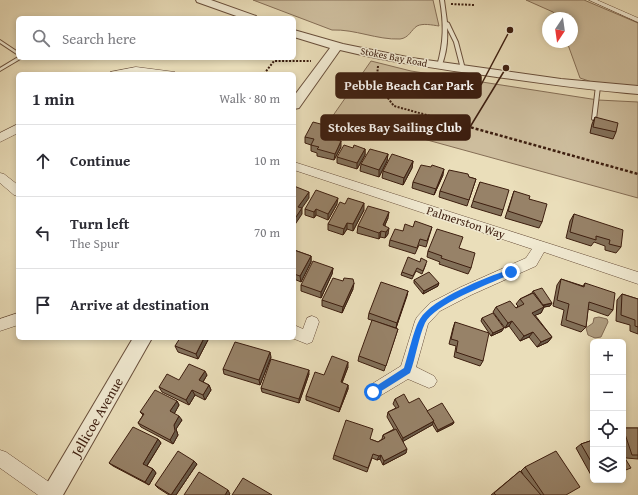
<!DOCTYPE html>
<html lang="en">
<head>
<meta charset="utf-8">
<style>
  :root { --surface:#fff; --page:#f2f2f3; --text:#2b2b33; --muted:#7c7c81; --line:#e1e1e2 }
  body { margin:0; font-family:"Gentium Book Plus",serif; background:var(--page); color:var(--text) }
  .controls { position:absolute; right:12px; bottom:12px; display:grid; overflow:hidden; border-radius:6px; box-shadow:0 2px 6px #0003 }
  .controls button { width:36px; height:36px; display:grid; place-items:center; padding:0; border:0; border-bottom:1px solid var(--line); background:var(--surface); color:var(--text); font:20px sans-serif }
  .compass { position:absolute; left:542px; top:12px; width:36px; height:36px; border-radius:50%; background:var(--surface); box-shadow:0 2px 6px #0003; rotate:193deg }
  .stop { position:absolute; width:12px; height:12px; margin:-9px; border:3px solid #1a73e8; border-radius:50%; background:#fff }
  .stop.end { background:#1a73e8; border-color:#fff; box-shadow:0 1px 4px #0008 }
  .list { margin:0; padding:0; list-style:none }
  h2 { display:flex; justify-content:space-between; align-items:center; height:52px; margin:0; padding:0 16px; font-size:17px }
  h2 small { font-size:13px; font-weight:400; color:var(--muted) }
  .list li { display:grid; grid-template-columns:26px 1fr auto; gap:12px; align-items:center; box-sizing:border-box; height:72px; padding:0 16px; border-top:1px solid var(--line) }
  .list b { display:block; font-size:15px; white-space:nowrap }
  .list p { margin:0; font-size:13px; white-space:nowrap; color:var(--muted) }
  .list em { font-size:13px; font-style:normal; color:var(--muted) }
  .icon { flex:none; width:22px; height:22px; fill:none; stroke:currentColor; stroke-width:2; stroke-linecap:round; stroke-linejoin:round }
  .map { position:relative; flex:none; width:638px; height:495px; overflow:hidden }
  .search { position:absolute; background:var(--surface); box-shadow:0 2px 6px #0003; left:16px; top:16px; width:280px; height:44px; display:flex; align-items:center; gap:10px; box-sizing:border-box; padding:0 14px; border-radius:6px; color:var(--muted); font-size:15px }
  .panel { position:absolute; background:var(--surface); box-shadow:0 2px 6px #0003; left:16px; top:72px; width:280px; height:268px; border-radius:6px }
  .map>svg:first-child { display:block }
  .green { fill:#cdbd9d; stroke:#856e56 }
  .water { fill:#af9d80; stroke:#816a53 }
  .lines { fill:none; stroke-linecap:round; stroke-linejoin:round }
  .service-casing { stroke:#684e3a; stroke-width:2 }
  .pedestrian-casing { stroke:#684e3a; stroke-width:1 }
  .minor-casing { stroke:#684e3a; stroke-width:1 }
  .tertiary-casing { stroke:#684e3a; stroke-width:2 }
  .path-far1 { stroke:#3d1e0f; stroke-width:2; stroke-dasharray:2 1.5; stroke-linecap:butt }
  .path { stroke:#3d1e0f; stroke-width:2.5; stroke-dasharray:3 2; stroke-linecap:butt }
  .service { fill:#f1ead2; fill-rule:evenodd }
  .pedestrian { fill:#f1ead2; fill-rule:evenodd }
  .minor { fill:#f1ead2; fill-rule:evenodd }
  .tertiary { fill:#f1ead2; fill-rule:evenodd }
  .wall { fill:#827059; stroke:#3d1e0f }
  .shaded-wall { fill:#6a5b49; stroke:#3d1e0f }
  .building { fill:#978268; stroke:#3d1e0f }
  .route { fill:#1a73e8 }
  .labels { text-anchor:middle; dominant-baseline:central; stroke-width:3; stroke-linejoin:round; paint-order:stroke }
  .far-street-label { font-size:10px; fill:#3d1e0f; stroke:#f1ead2 }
  .street-label { font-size:12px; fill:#3d1e0f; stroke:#f1ead2 }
  .near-street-label { font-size:14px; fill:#3d1e0f; stroke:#f1ead2 }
  .leader { fill:none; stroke:#3d1e0f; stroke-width:1.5 }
  .callout-dot { fill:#3d1e0f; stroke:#f1ead2; stroke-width:1.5 }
  .callout { fill:#3d1e0f; stroke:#3d1e0f; stroke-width:1.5 }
  .callout-label { font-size:13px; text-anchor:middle; font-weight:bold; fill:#fff }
</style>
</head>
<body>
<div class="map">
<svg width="638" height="495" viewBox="0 0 638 495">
  <rect width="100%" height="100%" fill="#eadeba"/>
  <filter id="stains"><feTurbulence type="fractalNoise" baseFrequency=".005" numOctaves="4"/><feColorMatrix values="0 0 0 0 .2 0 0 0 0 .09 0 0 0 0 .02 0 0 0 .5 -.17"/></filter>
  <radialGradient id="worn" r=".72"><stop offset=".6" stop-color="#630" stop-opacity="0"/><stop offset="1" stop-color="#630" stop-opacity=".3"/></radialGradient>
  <g class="green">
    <path d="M 253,0 L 433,0 L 439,26 C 432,25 423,23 417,26 C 411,30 409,38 400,39 C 377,40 355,29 332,30 Z"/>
    <path d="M 526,0 L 584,0 L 638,23 L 638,88 L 595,83 L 580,78 L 567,42 L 572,42 L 572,18 L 558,18 L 553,12 Z"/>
    <path d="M 371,61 L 411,71 L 598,100 L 638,102 L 638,198 L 380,127 L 378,130 L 332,117 Z"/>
  </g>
  <path class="water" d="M 599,317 L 607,319 L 608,322 L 601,337 L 595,338 L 588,335 L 586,328 L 593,323 L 594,318 Z"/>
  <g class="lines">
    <g class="service-casing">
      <g id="service">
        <path d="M 440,0 L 444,0 L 447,22 L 449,23 L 458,42 L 465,69 L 465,70 L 461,70 L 461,69 L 454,42 L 447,28 C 448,41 446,55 441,67 L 437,67 L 437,66 C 444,42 444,24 440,0 Z"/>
        <path d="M 0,40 L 18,52 L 18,55 L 0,43 Z"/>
        <path d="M 18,57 L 22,58 L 0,71 L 0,68 Z"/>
        <path d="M 596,86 L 598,86 L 600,87 L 596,119 L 594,121 L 592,119 Z"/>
      </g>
    </g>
    <g class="pedestrian-casing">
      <path id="pedestrian" d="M 589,0 L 597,0 L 638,18 L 638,22 Z"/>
    </g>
    <g class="minor-casing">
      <g id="minor">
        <path d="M 136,67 L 175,72 L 177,74 L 136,73 L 108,74 L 110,72 Z"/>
        <path d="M 18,124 L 18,133 L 0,142 L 0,133 Z"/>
        <path d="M 294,162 L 638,272 L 638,284 L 544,252 L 536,266 L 471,295 L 440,311 L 428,324 L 416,367 L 434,376 L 437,381 L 434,386 L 429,388 L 408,379 L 373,400 L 367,397 L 365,392 L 367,387 L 401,366 L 415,321 L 417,317 L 430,303 L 461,287 L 526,258 L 532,249 L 294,170 Z"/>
        <path d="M 0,173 L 4,174 L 18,185 L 18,196 L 14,195 L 0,183 Z"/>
        <path d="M 18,313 L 18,325 L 0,331 L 0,319 Z"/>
        <path d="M 312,316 L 317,318 L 319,322 L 312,342 L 307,344 L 292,338 L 294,338 L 294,325 L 303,329 L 307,318 Z"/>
        <path d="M 0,450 L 6,452 L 59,489 L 62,495 L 38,495 L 0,468 Z"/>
      </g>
    </g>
    <g class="tertiary-casing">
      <g id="tertiary">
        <path d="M 196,0 L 211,0 L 256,16 L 257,18 L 242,18 L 197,2 Z"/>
        <path d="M 294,30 L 343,44 L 412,58 L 561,79 L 638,86 L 638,94 C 588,90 539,83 490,76 C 439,69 389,62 340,50 L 299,108 L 294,109 L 294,96 L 330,48 L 294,37 Z"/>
        <path d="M 133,338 L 152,338 L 63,495 L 40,495 Z"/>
      </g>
    </g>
    <g class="path-far1">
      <path d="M 451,4 L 474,5"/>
      <path d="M 378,66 L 377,76 L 380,88 L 394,106 L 470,127"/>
      <path d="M 264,74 L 274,61 L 311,61"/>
    </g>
    <path class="path" d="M 466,126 L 638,174"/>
    <use href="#service" class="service"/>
    <use href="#pedestrian" class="pedestrian"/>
    <use href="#minor" class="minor"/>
    <use href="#tertiary" class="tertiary"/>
  </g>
  <g class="wall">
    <path d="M 595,117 L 616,132 L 613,139 L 590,133 L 592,124 Z"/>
    <path d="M 332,127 L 332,134 L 329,138 L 341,147 L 334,160 L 317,156 L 317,153 L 311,151 L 311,145 L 305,143 L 305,137 Z"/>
    <path d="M 353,148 L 365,149 L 365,155 L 357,169 L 337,163 L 337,157 Z"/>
    <path d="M 388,154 L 387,161 L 379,177 L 360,171 L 361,164 Z"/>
    <path d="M 413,161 L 412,168 L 403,185 L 382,178 L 383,171 Z"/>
    <path d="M 443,175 L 434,195 L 412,188 L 413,182 Z"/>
    <path d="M 469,177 L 476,179 L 467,206 L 439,197 L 440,191 Z"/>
    <path d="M 480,182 L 503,210 L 501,216 L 471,207 Z"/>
    <path d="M 514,191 L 529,199 L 542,222 L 539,228 L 505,218 Z"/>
    <path d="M 337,204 L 328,220 L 316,215 L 314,218 L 305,215 L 305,209 Z"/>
    <path d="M 345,204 L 364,210 L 353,231 L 347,229 L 343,235 L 328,230 L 328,224 Z"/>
    <path d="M 574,214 L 621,247 L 616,253 L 605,250 L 605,246 L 594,242 L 591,246 L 566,238 L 570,221 Z"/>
    <path d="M 388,218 L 385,225 L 388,234 L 385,238 L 380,237 L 379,239 L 357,233 L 358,226 Z"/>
    <path d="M 413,227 L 432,227 L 426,247 L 419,245 L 415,254 L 389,246 L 390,240 L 403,231 Z"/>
    <path d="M 459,248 L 471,268 L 468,274 L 439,264 L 440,262 L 427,257 L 428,251 Z"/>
    <path d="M 294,250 L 311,256 L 311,262 L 301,282 L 294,279 Z"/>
    <path d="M 420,262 L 426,264 L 422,274 L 416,271 L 412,279 L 401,275 L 402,272 Z"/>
    <path d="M 333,268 L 332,274 L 321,298 L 301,291 L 301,285 Z"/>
    <path d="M 561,279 L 583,286 L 585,283 L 613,310 L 608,316 L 588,309 L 586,327 L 581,332 L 561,325 L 564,310 L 553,306 L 557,285 Z"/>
    <path d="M 414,280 L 438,286 L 423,294 L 414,283 Z"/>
    <path d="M 353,289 L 342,313 L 322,306 L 322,300 Z"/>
    <path d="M 408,291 L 396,328 L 368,319 L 369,313 Z"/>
    <path d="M 533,291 L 552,303 L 550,306 L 544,307 L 541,313 L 535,315 L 552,337 L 548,342 L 537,347 L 529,337 L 520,341 L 509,326 L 505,328 L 493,312 L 496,307 L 516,308 L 518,306 L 516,304 L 520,299 L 532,293 Z"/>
    <path d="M 622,294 L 638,299 L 638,334 L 630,331 L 630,325 L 616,321 L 617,300 Z"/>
    <path d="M 482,318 L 502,331 L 491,336 L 481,321 Z"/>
    <path d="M 455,322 L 483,361 L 480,366 L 454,357 L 456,346 L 449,344 L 453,328 Z"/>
    <path d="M 398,329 L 384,371 L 358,361 L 359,356 Z"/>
    <path d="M 209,338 L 198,359 L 178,352 L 175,346 Z"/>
    <path d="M 271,357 L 260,385 L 224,374 L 223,369 Z"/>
    <path d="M 348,367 L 342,383 L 348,385 L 348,389 L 339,412 L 306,400 L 306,396 L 324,375 Z"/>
    <path d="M 309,374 L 299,403 L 262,392 L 261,388 Z"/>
    <path d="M 207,375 L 203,382 L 209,385 L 211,390 L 205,400 L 195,395 L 189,405 L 162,392 L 159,387 Z"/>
    <path d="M 395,399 L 409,403 L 454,422 L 453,424 L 437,432 L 432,424 L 432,425 L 403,441 L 406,453 L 383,465 L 380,459 L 377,460 L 372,458 L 367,472 L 333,459 L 334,455 L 370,439 L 378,442 L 382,439 L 383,435 L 394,429 L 387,417 L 388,412 L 396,408 L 393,404 Z"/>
    <path d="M 177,401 L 179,405 L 174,414 L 182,420 L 176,429 L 178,435 L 173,444 L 141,427 L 138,423 L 143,415 L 140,412 Z"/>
    <path d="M 623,428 L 638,428 L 638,459 L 626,458 L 623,449 Z"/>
    <path d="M 158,439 L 161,443 L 147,466 L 153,469 L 156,473 L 149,485 L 113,466 L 109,463 Z"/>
    <path d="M 593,440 L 593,475 L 591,475 L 576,448 L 581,444 Z"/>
    <path d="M 197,464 L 176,495 L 169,495 L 158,488 L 155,485 Z"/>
    <path d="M 525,467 L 566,495 L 491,495 L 520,471 L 523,474 L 521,471 Z"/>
  </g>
  <g class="shaded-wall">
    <path d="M 332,127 L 332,134 L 326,144 L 326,137 Z"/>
    <path d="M 341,141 L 341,147 L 334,160 L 335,154 Z"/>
    <path d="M 365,149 L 365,155 L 357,169 L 357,163 Z"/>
    <path d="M 388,154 L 387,161 L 379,177 L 379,170 Z"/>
    <path d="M 413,161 L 412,168 L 403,185 L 404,178 Z"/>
    <path d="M 444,169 L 443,175 L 434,195 L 436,189 Z"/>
    <path d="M 309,192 L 309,198 L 302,208 L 302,214 L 294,226 L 294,220 L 298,207 Z"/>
    <path d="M 338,198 L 337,204 L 328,220 L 328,214 Z"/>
    <path d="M 364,203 L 364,210 L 353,231 L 353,224 Z"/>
    <path d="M 316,209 L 316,215 L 314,218 L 314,212 Z"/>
    <path d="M 389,212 L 388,218 L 382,231 L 383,225 Z"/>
    <path d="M 347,223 L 347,229 L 343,235 L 344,229 Z"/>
    <path d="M 389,228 L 388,234 L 385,238 L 386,232 Z"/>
    <path d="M 381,231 L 380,237 L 379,239 L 379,233 Z"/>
    <path d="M 311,256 L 311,262 L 301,282 L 300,276 Z"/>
    <path d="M 333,268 L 332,274 L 321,298 L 321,292 Z"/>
    <path d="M 354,283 L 353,289 L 342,313 L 343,307 Z"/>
    <path d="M 439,283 L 438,286 L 423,294 L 424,291 Z"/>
    <path d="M 408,291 L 407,296 L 396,328 L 397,323 Z"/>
    <path d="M 552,303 L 550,306 L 544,307 L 541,313 L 529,318 L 532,313 L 542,306 Z"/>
    <path d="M 512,321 L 509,326 L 505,328 L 508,323 Z"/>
    <path d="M 504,328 L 502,331 L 491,336 L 493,333 Z"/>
    <path d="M 533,332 L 529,337 L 520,341 L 524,336 Z"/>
    <path d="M 552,337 L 548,342 L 537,347 L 541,342 Z"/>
    <path d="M 204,338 L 209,338 L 198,359 L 196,354 Z"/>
    <path d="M 270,352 L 271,357 L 260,385 L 259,380 Z"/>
    <path d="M 348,362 L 348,367 L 340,387 L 341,382 Z"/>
    <path d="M 309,370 L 309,374 L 299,403 L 299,399 Z"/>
    <path d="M 205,371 L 207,375 L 201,385 L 199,380 Z"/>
    <path d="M 209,385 L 211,390 L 205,400 L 203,395 Z"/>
    <path d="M 348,385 L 348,389 L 339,412 L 340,408 Z"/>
    <path d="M 192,390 L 195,395 L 189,405 L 186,400 Z"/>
    <path d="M 177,401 L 179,405 L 173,416 L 170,411 Z"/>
    <path d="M 179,416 L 182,420 L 176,429 L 178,435 L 173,444 L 170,440 L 174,425 Z"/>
    <path d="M 434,421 L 432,425 L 402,442 L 403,438 Z"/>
    <path d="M 454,422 L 453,424 L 437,432 L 438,430 Z"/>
    <path d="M 158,439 L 161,443 L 146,467 L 143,464 Z"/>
    <path d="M 407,449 L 406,453 L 383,465 L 384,461 Z"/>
    <path d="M 381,455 L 380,459 L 377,460 L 379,456 Z"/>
    <path d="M 194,461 L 197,464 L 176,495 L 171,495 Z"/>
    <path d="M 153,469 L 156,473 L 149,485 L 145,482 Z"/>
    <path d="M 228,490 L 230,494 L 229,495 L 225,495 Z"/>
  </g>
  <g class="building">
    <path d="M 595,117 L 618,123 L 616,132 L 593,127 Z"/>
    <path d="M 313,122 L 332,127 L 326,137 L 341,141 L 335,154 L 317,149 L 319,147 L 311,145 L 314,139 L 305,137 Z"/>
    <path d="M 344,145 L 353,148 L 354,145 L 365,149 L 357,163 L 337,157 Z"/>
    <path d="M 370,149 L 388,154 L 379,170 L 361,164 Z"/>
    <path d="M 392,154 L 413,161 L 404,178 L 383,171 Z"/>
    <path d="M 421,165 L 431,167 L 432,165 L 444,169 L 436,189 L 413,182 Z"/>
    <path d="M 449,170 L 468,174 L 469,177 L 476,179 L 469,200 L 440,191 Z"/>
    <path d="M 480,182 L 509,190 L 503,210 L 473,201 Z"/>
    <path d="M 294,186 L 309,192 L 298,207 L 302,208 L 294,220 Z"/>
    <path d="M 316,190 L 338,198 L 328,214 L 316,209 L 314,212 L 305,209 Z"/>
    <path d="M 514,191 L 530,196 L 529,199 L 547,204 L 542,222 L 508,211 Z"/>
    <path d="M 348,198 L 364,203 L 353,224 L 347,223 L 344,229 L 328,224 L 340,202 L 345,204 Z"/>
    <path d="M 368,206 L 389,212 L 383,225 L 389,228 L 386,232 L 381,231 L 379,233 L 358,226 Z"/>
    <path d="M 574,214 L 623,230 L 621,247 L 609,244 L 610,240 L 596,236 L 596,240 L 570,232 Z"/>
    <path d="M 415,221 L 432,227 L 427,241 L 420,239 L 417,248 L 390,240 L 395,229 L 403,231 L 405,224 L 413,227 Z"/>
    <path d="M 437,229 L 463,237 L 459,248 L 475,253 L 471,268 L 441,258 L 442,256 L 428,251 Z"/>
    <path d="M 294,250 L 311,256 L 300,276 L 294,274 Z"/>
    <path d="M 408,257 L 420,262 L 421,258 L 427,261 L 423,271 L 417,268 L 413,276 L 402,272 Z"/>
    <path d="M 313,261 L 333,268 L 321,292 L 301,285 Z"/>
    <path d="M 429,272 L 439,283 L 424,291 L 414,280 Z"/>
    <path d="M 333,278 L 343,281 L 344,278 L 353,279 L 354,283 L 343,307 L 322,300 Z"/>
    <path d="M 561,279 L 584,287 L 585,283 L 615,293 L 613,310 L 589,302 L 586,327 L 566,320 L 569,304 L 557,300 Z"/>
    <path d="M 381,282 L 408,291 L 397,323 L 369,313 Z"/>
    <path d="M 542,288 L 552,303 L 543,305 L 533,291 Z"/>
    <path d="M 533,293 L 544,307 L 532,313 L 552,337 L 541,342 L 533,332 L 524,336 L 512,321 L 508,323 L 496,307 L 510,301 L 516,308 L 524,304 L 520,299 Z"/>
    <path d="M 622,294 L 638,299 L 638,327 L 635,326 L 635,320 L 621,315 Z"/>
    <path d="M 493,313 L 504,328 L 493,333 L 482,318 Z"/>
    <path d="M 372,320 L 398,329 L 386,366 L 359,356 Z"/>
    <path d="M 455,322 L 489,333 L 483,361 L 456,352 L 458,341 L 451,339 Z"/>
    <path d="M 180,338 L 204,338 L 196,354 L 175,346 Z"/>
    <path d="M 235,342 L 270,352 L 259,380 L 223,369 Z"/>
    <path d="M 332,356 L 348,362 L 341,382 L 348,385 L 340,408 L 306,396 L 315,372 L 324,375 Z"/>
    <path d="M 271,359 L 309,370 L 299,399 L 261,388 Z"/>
    <path d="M 189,364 L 205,371 L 199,380 L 209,385 L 203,395 L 192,390 L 186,400 L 159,387 L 167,374 L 179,380 Z"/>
    <path d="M 155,390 L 177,401 L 170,411 L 179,416 L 174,425 L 175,431 L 170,440 L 138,423 L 144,414 L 140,412 Z"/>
    <path d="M 404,394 L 409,403 L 419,398 L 434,421 L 403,438 L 388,412 L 399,407 L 395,399 Z"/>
    <path d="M 442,403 L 454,422 L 438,430 L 433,421 L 434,421 L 427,411 Z"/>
    <path d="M 346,420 L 373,429 L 370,439 L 378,442 L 385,438 L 383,435 L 396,429 L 407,449 L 384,461 L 381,455 L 379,456 L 373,454 L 368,468 L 334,455 Z"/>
    <path d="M 133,427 L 158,439 L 143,464 L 153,469 L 145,482 L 109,463 Z"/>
    <path d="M 623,428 L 638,428 L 638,455 L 632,455 Z"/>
    <path d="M 593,440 L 593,465 L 581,444 Z"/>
    <path d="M 178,451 L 194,461 L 171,495 L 155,485 Z"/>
    <path d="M 556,451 L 580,487 L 566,495 L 544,495 L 525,467 Z"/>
    <path d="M 623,455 L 631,468 L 623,471 Z"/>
    <path d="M 520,471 L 541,495 L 496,495 L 494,493 Z"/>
    <path d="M 199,472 L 228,490 L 225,495 L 184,495 Z"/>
    <path d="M 243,478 L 272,495 L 232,495 Z"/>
  </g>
  <path class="route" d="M 511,269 L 513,270 L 513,273 C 492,283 435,303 425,323 C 418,339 416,357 410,373 L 375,395 L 370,395 L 370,390 L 404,368 C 408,356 414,328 420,319 C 433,298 487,277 511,269 Z"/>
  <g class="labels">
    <g class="far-street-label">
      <text transform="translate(394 57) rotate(11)">Stokes Bay Road</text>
    </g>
    <g class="street-label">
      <text transform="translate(466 222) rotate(18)">Palmerston Way</text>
    </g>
    <g class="near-street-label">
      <text transform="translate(97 417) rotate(-60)">Jellicoe Avenue</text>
    </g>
  </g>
  <path class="leader" d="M510 30L481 85M506 68L470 127"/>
  <g class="callout-dot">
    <circle cx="510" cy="30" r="4"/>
    <circle cx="506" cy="68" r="4"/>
  </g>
  <g class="callout">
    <rect x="336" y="73" width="145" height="25" rx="4"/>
    <rect x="321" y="115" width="149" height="25" rx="4"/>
  </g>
  <g class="callout-label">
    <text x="409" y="90">Pebble Beach Car Park</text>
    <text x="395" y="132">Stokes Bay Sailing Club</text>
  </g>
  <rect width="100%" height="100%" filter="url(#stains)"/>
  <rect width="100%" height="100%" fill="url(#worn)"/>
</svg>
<div class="controls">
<button>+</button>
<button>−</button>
<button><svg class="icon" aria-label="locate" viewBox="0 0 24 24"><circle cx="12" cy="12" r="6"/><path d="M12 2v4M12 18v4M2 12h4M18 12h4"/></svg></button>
<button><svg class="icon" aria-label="layers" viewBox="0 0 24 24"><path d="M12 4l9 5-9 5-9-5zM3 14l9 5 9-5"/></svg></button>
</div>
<svg class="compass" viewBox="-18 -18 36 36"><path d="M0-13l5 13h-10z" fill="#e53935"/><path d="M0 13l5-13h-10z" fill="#7c7c81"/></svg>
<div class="stop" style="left:373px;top:392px"></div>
<div class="stop end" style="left:511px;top:272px"></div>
<div class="search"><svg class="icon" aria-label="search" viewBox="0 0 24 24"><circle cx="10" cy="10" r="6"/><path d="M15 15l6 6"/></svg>Search here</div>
<section class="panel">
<h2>1 min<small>Walk · 80 m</small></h2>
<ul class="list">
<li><svg class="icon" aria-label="ahead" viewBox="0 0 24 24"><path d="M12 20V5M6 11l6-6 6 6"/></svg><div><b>Continue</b></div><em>10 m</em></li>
<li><svg class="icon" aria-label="left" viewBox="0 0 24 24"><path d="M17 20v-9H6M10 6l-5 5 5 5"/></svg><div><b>Turn left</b><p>The Spur</p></div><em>70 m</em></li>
<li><svg class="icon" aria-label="arrive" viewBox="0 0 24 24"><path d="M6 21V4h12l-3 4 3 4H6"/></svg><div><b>Arrive at destination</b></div></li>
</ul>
</section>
</div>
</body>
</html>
